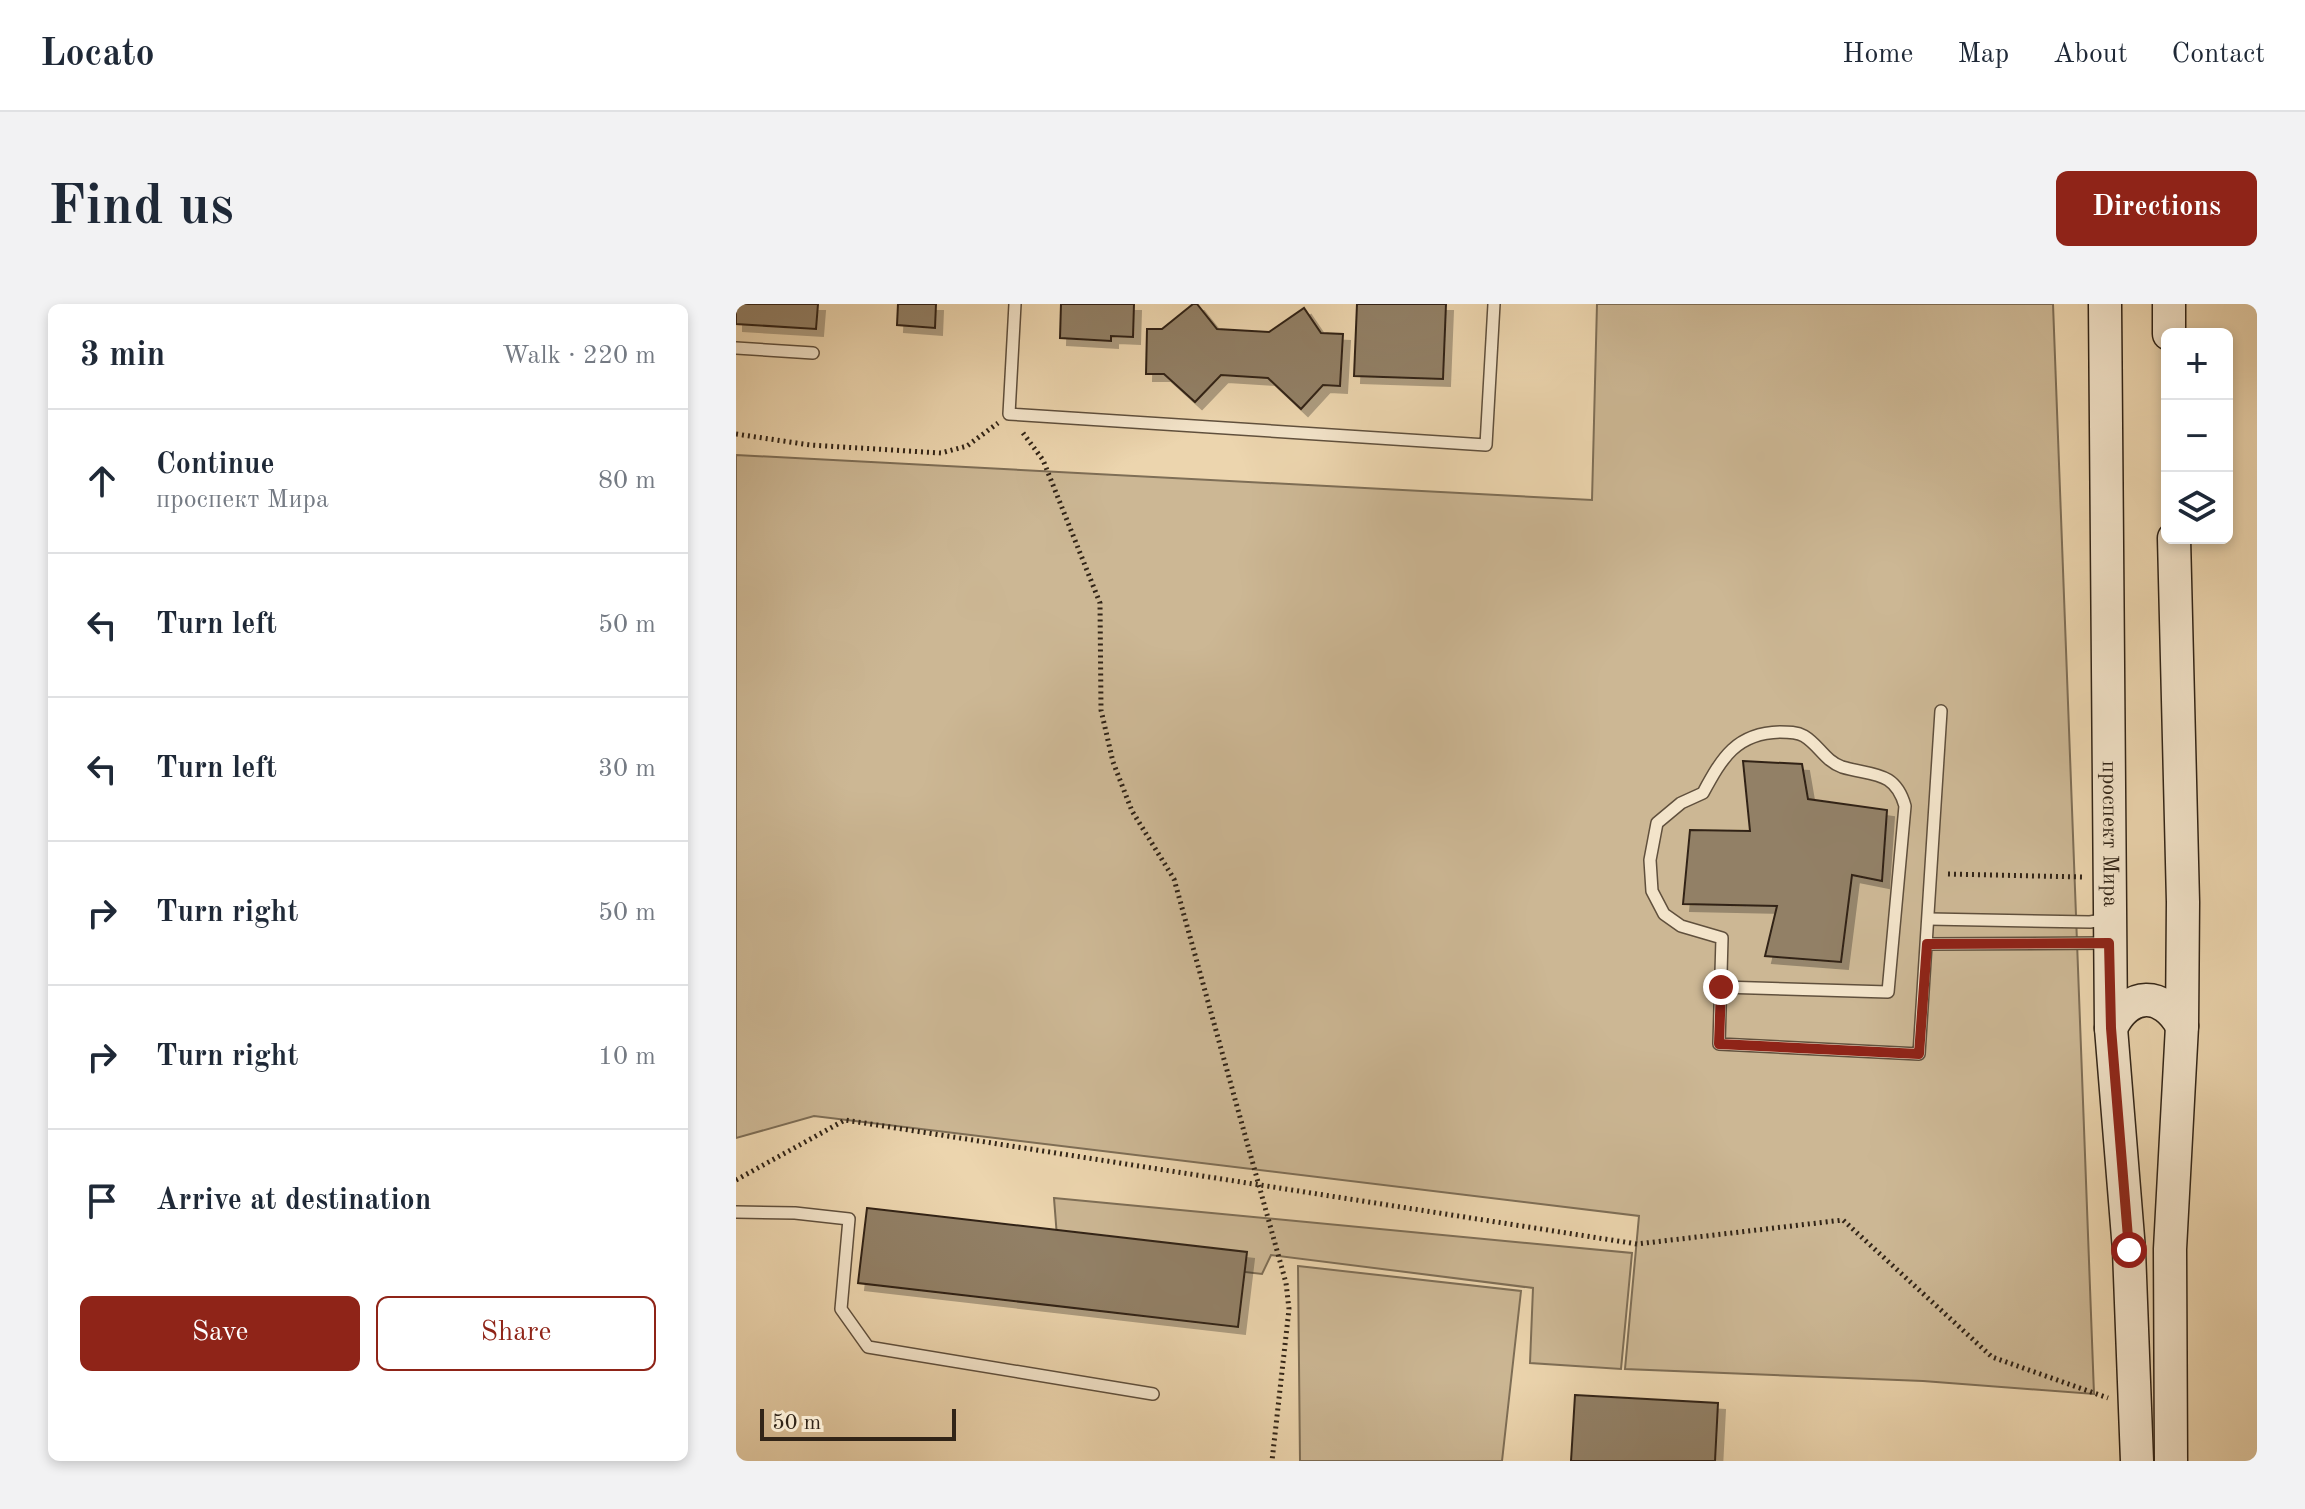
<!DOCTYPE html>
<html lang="en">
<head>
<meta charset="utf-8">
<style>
  :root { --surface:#fff; --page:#f2f2f3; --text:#1f2937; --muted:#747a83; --line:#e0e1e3; --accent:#8f2418 }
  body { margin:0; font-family:"Old Standard TT",serif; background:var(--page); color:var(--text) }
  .controls { position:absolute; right:24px; top:24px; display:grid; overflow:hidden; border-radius:12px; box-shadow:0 4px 12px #0003 }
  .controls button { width:72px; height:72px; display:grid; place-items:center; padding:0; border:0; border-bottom:2px solid var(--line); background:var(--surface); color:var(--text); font:40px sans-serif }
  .scale { position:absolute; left:24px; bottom:20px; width:196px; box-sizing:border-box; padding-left:8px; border:4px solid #312417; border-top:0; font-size:22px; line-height:28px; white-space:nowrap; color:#312417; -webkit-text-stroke:6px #f3e4ca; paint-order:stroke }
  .stop { position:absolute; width:24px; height:24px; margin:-18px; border:6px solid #8f2418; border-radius:50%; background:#fff }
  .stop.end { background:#8f2418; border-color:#fff; box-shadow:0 2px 8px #0008 }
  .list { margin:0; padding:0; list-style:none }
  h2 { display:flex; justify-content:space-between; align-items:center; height:104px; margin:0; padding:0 32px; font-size:34px }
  h2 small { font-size:26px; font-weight:400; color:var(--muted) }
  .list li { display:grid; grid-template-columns:52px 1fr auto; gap:24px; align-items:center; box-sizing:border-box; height:144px; padding:0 32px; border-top:2px solid var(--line) }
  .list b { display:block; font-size:30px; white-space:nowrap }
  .list p { margin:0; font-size:26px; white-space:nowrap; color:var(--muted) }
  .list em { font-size:26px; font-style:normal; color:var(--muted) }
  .actions { display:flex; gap:16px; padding:24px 32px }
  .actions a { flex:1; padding:18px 0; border:2px solid var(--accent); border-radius:12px; text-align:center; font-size:28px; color:var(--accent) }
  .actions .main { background:var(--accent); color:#fff }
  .icon { flex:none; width:44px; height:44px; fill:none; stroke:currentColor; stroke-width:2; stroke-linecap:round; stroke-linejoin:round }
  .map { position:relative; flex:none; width:1521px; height:1157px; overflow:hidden; border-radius:12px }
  header { display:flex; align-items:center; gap:48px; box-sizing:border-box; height:112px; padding:0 40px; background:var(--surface); border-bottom:2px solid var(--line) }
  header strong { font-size:38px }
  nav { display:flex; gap:44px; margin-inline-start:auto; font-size:28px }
  .intro { display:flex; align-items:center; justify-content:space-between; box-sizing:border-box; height:192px; padding:0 48px }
  h1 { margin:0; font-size:56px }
  .button { padding:20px 36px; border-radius:12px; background:var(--accent); color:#fff; font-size:28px; font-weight:700 }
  main { display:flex; gap:48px; padding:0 48px }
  aside { flex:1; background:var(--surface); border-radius:12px; box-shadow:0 4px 12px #0003 }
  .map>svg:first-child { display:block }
  .green { fill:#ccb794; stroke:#7e6e56; stroke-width:2 }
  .building { fill:#928066; stroke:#312417; stroke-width:2; filter:url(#shadow) }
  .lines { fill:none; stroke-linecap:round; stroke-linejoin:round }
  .service-casing { stroke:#60503d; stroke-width:14 }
  .secondary-casing { stroke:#312417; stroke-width:35 }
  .path { stroke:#312417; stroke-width:5; stroke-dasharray:2 4; stroke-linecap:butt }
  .service { stroke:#f3e4ca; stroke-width:11 }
  .secondary { stroke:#f3e4ca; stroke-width:32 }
  .route { stroke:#8f2418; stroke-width:10 }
  .labels { text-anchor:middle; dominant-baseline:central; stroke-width:7; stroke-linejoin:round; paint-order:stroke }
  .street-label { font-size:22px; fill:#312417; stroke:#f3e4ca }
</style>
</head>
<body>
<header>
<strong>Locato</strong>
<nav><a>Home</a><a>Map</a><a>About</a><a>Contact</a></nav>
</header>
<div class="intro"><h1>Find us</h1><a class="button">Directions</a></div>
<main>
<aside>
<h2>3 min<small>Walk · 220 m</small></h2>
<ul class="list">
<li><svg class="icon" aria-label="ahead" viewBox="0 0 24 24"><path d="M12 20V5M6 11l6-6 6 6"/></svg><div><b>Continue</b><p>проспект Мира</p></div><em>80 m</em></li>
<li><svg class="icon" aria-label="left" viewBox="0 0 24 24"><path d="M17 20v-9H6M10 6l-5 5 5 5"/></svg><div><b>Turn left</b></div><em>50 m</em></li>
<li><svg class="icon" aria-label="left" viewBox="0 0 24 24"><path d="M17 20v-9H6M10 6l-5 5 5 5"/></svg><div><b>Turn left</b></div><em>30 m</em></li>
<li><svg class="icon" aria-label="right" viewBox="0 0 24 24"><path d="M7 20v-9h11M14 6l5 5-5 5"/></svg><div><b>Turn right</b></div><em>50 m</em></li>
<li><svg class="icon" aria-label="right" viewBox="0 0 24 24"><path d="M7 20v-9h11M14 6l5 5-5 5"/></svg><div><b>Turn right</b></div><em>10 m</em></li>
<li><svg class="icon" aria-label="arrive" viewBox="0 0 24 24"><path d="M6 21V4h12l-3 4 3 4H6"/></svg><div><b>Arrive at destination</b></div></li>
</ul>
<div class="actions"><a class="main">Save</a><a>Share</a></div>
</aside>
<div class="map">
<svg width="1521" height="1157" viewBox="0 0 1521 1157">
  <defs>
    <filter id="shadow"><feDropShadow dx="7" dy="7" stdDeviation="0" flood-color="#0004"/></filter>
  </defs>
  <rect width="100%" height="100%" fill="#ecd5ae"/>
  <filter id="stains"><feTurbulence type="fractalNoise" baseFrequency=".0025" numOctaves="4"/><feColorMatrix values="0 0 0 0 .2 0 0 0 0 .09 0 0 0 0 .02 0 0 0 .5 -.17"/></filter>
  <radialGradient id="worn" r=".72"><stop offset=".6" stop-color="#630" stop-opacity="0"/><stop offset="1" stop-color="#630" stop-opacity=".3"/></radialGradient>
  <g class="green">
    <path d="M 861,0 L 1317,0 L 1358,1090 L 1187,1077 L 889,1065 L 903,912 L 78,812 L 0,834 L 0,151 L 856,196 Z"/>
    <path d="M 318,894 L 896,949 L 885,1065 L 794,1059 L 797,984 L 535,951 L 526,970 L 322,946 Z"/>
    <path d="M 562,962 L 785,987 L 766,1157 L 564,1157 Z"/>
  </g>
  <g class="building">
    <path d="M 0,0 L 82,0 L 80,25 L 0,20 Z"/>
    <path d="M 162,0 L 200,0 L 199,24 L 161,21 Z"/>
    <path d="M 325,0 L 398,0 L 397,33 L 375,32 L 375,37 L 324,34 Z"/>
    <path d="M 457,0 L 461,0 L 481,25 L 533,28 L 568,4 L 585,29 L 607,30 L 604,82 L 587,81 L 565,105 L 532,74 L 485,71 L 459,98 L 428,70 L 410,70 L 411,25 L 426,25 Z"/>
    <path d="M 621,0 L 710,0 L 707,75 L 618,72 Z"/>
    <path d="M 1007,457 L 1066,460 L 1072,495 L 1151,506 L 1146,577 L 1116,571 L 1105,658 L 1029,652 L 1041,602 L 947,600 L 954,526 L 1014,527 Z"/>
    <path d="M 131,904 L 511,948 L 502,1023 L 122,979 Z"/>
    <path d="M 839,1091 L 982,1099 L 979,1157 L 835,1157 Z"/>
  </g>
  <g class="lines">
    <g class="service-casing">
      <g id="service">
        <path d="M 279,0 L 273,110 L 750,141 L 758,0"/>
        <path d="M 0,44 L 77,49"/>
        <path d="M 1193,615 L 1354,618 L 1372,615"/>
        <path d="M 1191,640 L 1371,639"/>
        <path d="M 985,683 L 1152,688 L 1169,502 C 1159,466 1136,472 1106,463 C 1089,457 1083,441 1068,432 C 1061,428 1052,428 1044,428 C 1000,429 986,454 967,489 L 945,499 L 921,519 L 914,556 L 916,587 L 928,610 L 945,622 L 986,634 L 983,740 L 1183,750 L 1205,407"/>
        <path d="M 0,908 L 59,909 L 113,915 L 105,1005 L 132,1043 L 417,1090"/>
      </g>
    </g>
    <g class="secondary-casing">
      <g id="secondary">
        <path id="s1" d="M 1369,0 L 1375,724 L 1393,946 L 1401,1157"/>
        <path d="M 1433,0 L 1433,30"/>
        <path d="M 1375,724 C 1393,687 1427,687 1446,722"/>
        <path d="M 1435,1157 L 1434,945 L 1446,722 L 1447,598 L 1438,234"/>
      </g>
    </g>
    <g class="path">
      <path d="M 287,129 L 307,156 L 364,299 L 365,406 L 377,458 L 396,507 L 438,575 L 550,979 L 553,1005 L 536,1157"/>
      <path d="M 0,130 L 74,141 L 205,149 L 231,142 L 262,119"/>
      <path d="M 1212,570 L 1346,573"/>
      <path d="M 0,876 L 109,816 L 901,940 L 1107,916 L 1256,1053 L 1372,1094"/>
    </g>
    <use href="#service" class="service"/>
    <use href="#secondary" class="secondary"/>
  </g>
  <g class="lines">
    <path class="route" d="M 985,683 L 983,740 L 1183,750 L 1191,640 L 1373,639 L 1375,724 L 1393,946"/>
  </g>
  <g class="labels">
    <g class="street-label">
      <text stroke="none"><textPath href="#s1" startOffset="530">проспект Мира</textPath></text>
    </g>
  </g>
  <rect width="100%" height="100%" filter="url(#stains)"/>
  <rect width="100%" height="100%" fill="url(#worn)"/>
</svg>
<div class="controls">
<button>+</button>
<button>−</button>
<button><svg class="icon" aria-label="layers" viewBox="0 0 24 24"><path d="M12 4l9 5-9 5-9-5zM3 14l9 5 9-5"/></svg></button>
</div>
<div class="scale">50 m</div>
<div class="stop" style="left:1393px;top:946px"></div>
<div class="stop end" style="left:985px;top:683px"></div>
</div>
</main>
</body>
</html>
